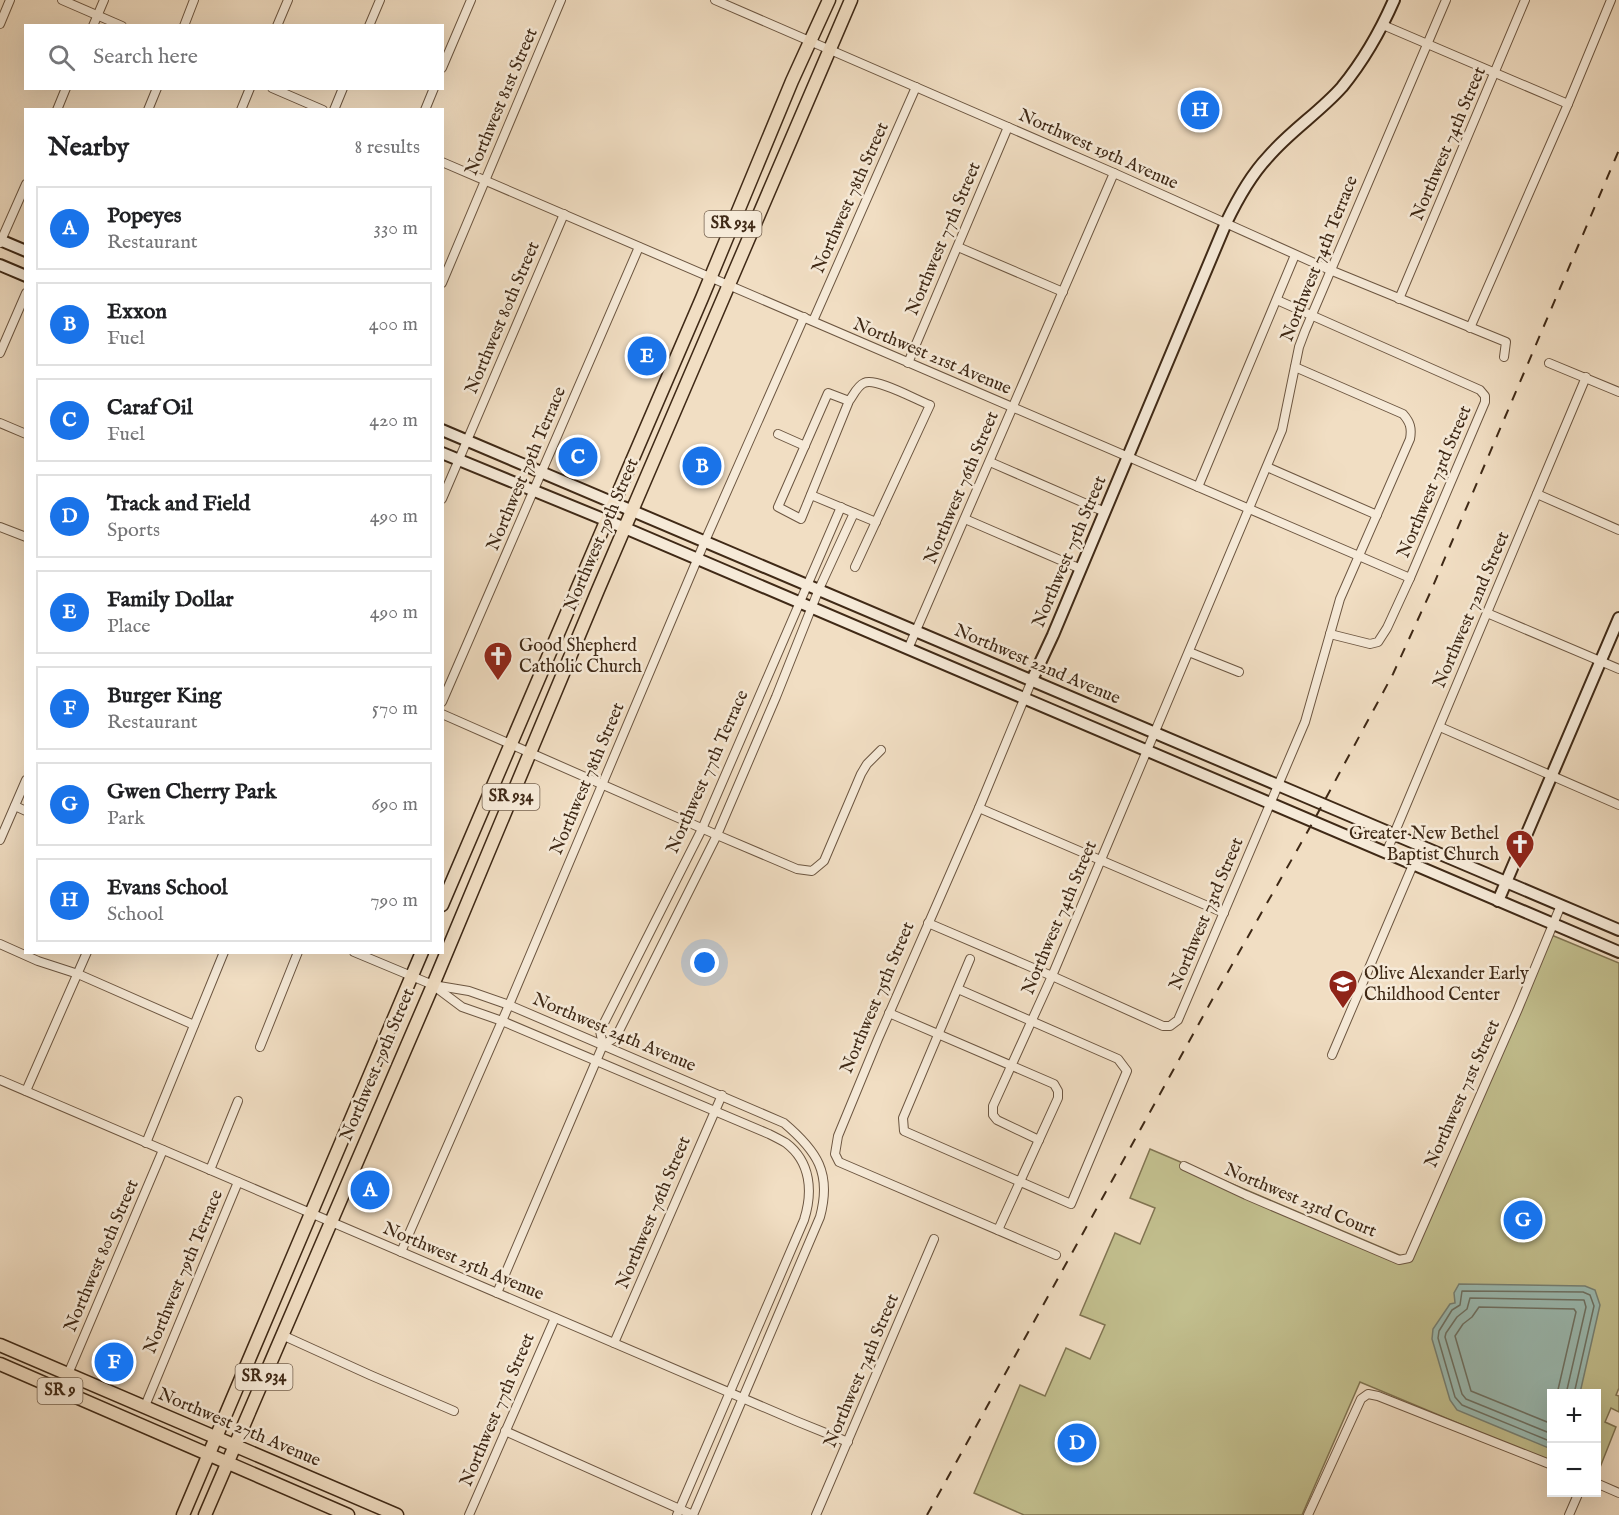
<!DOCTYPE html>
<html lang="en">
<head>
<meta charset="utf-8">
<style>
  :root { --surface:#fff; --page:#f6f6f6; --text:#202124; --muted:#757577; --line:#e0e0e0; --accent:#1a73e8 }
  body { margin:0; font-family:"IM FELL English",serif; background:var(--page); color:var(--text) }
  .controls { position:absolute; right:18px; bottom:18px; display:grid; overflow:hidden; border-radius:0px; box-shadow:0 6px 24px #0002 }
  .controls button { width:54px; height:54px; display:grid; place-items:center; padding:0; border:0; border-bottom:2px solid var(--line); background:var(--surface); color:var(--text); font:30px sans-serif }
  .you { position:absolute; left:705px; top:963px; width:21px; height:21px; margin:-15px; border:4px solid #fff; border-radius:50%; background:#1a73e8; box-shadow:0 0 0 9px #1a73e833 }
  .badge { display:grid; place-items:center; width:39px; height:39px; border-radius:50%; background:var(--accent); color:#fff; font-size:20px; font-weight:700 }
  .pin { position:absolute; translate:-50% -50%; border:3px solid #fff; box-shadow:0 2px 6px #0006 }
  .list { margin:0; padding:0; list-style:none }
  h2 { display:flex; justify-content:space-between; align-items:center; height:78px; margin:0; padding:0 24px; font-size:26px }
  h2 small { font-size:20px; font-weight:400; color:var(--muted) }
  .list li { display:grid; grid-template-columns:39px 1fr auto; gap:18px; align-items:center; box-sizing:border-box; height:84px; margin:0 12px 12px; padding:0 12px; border:2px solid var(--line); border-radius:0px }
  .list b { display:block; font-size:22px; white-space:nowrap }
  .list p { margin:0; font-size:20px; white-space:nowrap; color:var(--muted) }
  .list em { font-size:20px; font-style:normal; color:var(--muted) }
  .icon { flex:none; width:33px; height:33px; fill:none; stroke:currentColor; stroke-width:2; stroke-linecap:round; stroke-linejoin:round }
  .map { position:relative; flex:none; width:1619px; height:1515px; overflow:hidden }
  .search { position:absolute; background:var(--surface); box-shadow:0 6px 24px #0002; left:24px; top:24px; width:420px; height:66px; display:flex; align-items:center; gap:15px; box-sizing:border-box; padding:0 21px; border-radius:0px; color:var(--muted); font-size:22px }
  .panel { position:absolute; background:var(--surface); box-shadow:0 6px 24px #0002; left:24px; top:108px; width:420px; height:846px; border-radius:0px }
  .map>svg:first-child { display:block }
  .green { fill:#c2bf8e; stroke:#807452; stroke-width:1.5 }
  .water { fill:#9bbcb4; stroke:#768175; stroke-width:1.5 }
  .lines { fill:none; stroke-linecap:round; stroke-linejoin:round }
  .shore { stroke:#6d7265; stroke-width:1.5 }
  .street-casing { stroke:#6c5641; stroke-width:10 }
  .secondary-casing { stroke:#3f2916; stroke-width:14 }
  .primary-casing { stroke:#3f2916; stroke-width:15 }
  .street { stroke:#f6ead8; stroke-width:8 }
  .secondary { stroke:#f6ead8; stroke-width:10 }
  .primary { stroke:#f1dec3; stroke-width:12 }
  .rail { stroke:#3f2916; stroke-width:2; stroke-dasharray:10 10; stroke-linecap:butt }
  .labels { text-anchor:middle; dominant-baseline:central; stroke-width:5; stroke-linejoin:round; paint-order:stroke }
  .shield { fill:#f6ead8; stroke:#766350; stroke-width:1.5 }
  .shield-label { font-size:16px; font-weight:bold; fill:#3f2916 }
  .street-label { font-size:18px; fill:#3f2916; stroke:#f6ead8 }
  .poi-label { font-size:18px; fill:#3f2916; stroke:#f6ead8; text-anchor:start }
</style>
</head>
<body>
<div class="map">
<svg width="1619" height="1515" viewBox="0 0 1619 1515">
  <rect width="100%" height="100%" fill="#f1dec3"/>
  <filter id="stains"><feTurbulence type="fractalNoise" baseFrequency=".00333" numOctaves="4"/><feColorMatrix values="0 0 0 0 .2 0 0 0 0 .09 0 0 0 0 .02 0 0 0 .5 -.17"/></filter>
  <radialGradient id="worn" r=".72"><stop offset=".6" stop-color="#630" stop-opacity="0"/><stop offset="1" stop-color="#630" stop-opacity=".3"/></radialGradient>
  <path class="green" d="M 1549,934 L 1619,963 L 1619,1388 L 1616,1395 L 1619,1396 L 1619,1412 L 1611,1408 L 1605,1422 L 1616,1427 L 1597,1475 L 1596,1394 L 1552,1394 L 1551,1462 L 1360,1382 L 1302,1515 L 1024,1515 L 974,1493 L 1020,1385 L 1045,1396 L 1066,1348 L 1090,1359 L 1105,1325 L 1080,1315 L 1115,1233 L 1140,1244 L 1155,1208 L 1130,1198 L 1150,1149 L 1411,1260 Z"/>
  <path class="water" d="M 1459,1284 L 1585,1286 L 1595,1290 L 1600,1305 L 1580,1393 L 1552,1394 L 1551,1449 L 1457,1410 L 1450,1400 L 1432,1339 L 1433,1329 L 1450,1304 L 1455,1303 L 1454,1293 Z"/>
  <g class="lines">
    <g class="shore">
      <path d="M 1552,1424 L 1471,1391 L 1455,1336 L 1463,1324 L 1472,1317 L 1479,1307 L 1574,1309 L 1576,1312 L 1557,1394"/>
      <path d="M 1552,1434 L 1466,1399 L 1462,1394 L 1445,1337 L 1446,1333 L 1457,1317 L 1467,1309 L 1470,1298 L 1584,1300 L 1586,1307 L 1566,1394"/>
      <path d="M 1552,1442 L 1462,1405 L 1455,1397 L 1438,1338 L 1439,1331 L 1452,1310 L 1460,1305 L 1462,1291 L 1583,1292 L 1590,1295 L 1594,1306 L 1574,1394"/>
    </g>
    <g class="street-casing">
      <g id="street">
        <path d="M 62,0 L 122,26"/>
        <path d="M 715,0 L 1114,173 L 1330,270 L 1506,342 L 1504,357"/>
        <path d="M 0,24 L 10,0"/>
        <path d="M 1383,25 L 1568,104"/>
        <path d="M 93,26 L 104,0"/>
        <path d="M 184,26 L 194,0"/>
        <path d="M 277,26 L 288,0"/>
        <path d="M 369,26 L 380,0"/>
        <path d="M 442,68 L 471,0"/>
        <path d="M 272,88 L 323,110"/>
        <path d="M 57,110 L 66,88"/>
        <path d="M 148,110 L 157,88"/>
        <path d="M 241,110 L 250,88"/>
        <path d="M 334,110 L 343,88"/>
        <path d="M 425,110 L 434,88"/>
        <path d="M 442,162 L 1410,578"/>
        <path d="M 0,243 L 26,184"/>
        <path d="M 958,247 L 1063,292"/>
        <path d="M 442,283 L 561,0"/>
        <path d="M 1399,299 L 1525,0"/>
        <path d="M 1277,300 L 1480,390 L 1485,396 L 1485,402 L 1410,578 L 1387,628 L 1378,642 L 1370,644 L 1330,634"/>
        <path d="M 813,321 L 916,87"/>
        <path d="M 1470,328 L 1568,104 L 1611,0"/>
        <path d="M 0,353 L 26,293"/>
        <path d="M 908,363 L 1008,127"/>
        <path d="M 1549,363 L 1619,392"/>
        <path d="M 849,401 L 828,393 L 778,507 L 801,519 L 849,401 C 853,396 857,386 864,383 C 876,377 916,400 930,405 L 855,567"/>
        <path d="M 0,423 L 26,434"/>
        <path d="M 778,434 L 805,446"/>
        <path d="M 990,462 L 1105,512"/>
        <path d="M 1267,467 L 1377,515"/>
        <path d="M 1198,487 L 1295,255"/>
        <path d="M 1537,494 L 1619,530"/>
        <path d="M 811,495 L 876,522"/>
        <path d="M 442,499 L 564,214"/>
        <path d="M 965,519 L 1081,569"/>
        <path d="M 0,527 L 26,537"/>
        <path d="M 1487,613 L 1619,669"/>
        <path d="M 908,649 L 1114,173"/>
        <path d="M 1189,652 L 1239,672"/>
        <path d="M 1032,680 L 979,808 L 878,1039 L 838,1136 L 835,1154 L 839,1162 L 1056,1255"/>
        <path d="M 442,702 L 639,247"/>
        <path d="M 442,714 L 717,835 L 797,869 L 812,871 L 824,861 L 861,774 L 867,764 L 881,750"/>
        <path d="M 1440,727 L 1619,805"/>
        <path d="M 15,806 L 26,811"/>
        <path d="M 979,808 L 1224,913"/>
        <path d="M 0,840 L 26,780"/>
        <path d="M 1386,853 L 1586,377"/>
        <path d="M 928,923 L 1052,976 L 1163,1026 L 1170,1026 L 1178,1020 L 1305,722 L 1340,599 L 1410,439 C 1412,428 1410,422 1403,414 L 1295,367"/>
        <path d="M 0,944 L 38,961 L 78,974 L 194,1025"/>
        <path d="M 354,952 L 433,985 L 469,991 L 509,1005 L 784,1123 C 817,1151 832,1173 820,1217 L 693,1515 L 505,1431"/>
        <path d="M 434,986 L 462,1007 L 502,1021 L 769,1134 C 775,1137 781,1140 786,1143 C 811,1162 813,1192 804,1220 L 677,1515"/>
        <path d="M 958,989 L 1118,1059 L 1127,1071 L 1071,1204 L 904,1131 L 903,1118 L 970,959"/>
        <path d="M 889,1013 L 1054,1084 L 1058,1091 L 1058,1098 L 998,1230"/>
        <path d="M 603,1045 L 600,1031 L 702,829 L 841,507"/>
        <path d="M 260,1047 L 298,952"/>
        <path d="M 1332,1055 L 1421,846"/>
        <path d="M 0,1080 L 796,1421 L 848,1442"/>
        <path d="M 26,1091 L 87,952"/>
        <path d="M 1039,1140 L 997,1120 L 993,1115 L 993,1106 L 1052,976 L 1282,430 L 1299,347 L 1305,331 L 1446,0"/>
        <path d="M 146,1143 L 224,952"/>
        <path d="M 1184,1166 L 1246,1195 L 1399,1260 L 1409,1258 L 1518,1009 L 1561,905"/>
        <path d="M 210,1170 L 238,1101"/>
        <path d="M 401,1252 L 509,1005 L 705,541 L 804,317"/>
        <path d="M 497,1293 L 603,1045 L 616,1037 L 717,835 L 776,697 L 819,589 L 854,513"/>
        <path d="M 282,1335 L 370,1375 L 454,1411"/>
        <path d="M 614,1343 L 722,1095"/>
        <path d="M 68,1374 L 163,1150"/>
        <path d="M 145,1406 L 238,1182"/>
        <path d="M 1596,1483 L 1619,1493"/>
        <path d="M 469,1515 L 555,1318"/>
        <path d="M 816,1515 L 934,1239"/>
        <path d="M 1308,1515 L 1361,1399 L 1368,1394 L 1378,1396 L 1552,1465"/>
        <path d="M 1569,1515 L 1579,1492"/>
      </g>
    </g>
    <g class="secondary-casing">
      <g id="secondary">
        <path d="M 0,240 L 26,251"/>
        <path d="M 0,265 L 26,276"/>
        <path d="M 442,430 L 1619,930"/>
        <path d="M 442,453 L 625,528 L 1619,952"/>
        <path d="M 1032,680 L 1053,635 L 1226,223 C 1237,200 1250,176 1268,157 C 1290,131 1320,112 1342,87 C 1364,60 1380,32 1394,0"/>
        <path d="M 1498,901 L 1619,618"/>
      </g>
    </g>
    <g class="primary-casing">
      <g id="primary">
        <path d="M 442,905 L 631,463 L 702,298 L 792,81 L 829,0"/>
        <path d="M 0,1345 L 397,1515"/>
        <path d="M 0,1364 L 348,1515"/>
        <path d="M 183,1515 L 422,952"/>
        <path d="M 205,1515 L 433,985 L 598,590 L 851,0"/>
      </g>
    </g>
    <use href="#street" class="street"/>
    <use href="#secondary" class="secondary"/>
    <use href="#primary" class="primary"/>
    <path class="rail" d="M 927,1515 L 1212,1000 L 1313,822 L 1393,674 L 1430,593 L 1619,150"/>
  </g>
  <defs>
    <g id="church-pin" transform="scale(1.5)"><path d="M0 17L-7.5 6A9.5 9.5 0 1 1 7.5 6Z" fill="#8f2418" stroke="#f6ead8"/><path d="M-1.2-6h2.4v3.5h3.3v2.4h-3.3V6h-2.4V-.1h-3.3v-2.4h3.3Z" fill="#fff"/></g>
    <g id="school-pin" transform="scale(1.5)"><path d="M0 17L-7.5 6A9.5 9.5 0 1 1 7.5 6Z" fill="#8f2418" stroke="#f6ead8"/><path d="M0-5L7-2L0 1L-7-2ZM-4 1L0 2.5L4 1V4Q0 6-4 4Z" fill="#fff"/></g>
  </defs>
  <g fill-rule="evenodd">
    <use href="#church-pin" x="498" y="656"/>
    <use href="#church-pin" x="1520" y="844"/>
    <use href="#school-pin" x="1343" y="984"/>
  </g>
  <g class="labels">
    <g class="shield">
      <rect x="704.5" y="211" width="57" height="26" rx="4.5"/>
      <rect x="482.5" y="784" width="57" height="26" rx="4.5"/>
      <rect x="235.5" y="1364" width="57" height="26" rx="4.5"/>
      <rect x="37.5" y="1378" width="45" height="26" rx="4.5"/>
    </g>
    <g class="shield-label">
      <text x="733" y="224">SR 934</text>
      <text x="511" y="797">SR 934</text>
      <text x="264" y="1377">SR 934</text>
      <text x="60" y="1391">SR 9</text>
    </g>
    <g class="street-label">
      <text transform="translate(502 102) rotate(-67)">Northwest 81st Street</text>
      <text transform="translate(1449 144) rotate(-67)">Northwest 74th Street</text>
      <text transform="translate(1098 150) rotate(24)">Northwest 19th Avenue</text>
      <text transform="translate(851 198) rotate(-66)">Northwest 78th Street</text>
      <text transform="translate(944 239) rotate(-67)">Northwest 77th Street</text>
      <text transform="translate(1320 259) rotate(-68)">Northwest 74th Terrace</text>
      <text transform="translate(503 318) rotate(-67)">Northwest 80th Street</text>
      <text transform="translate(932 357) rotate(23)">Northwest 21st Avenue</text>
      <text transform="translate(527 469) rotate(-67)">Northwest 79th Terrace</text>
      <text transform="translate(1435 482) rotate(-67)">Northwest 73rd Street</text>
      <text transform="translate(962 488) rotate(-67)">Northwest 76th Street</text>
      <text transform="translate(602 535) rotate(-67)">Northwest 79th Street</text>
      <text transform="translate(1070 552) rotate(-67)">Northwest 75th Street</text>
      <text transform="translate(1472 610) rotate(-67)">Northwest 72nd Street</text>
      <text transform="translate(1037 665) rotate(23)">Northwest 22nd Avenue</text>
      <text transform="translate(708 772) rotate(-66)">Northwest 77th Terrace</text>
      <text transform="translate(588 779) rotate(-67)">Northwest 78th Street</text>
      <text transform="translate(1207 914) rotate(-67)">Northwest 73rd Street</text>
      <text transform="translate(1060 918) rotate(-67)">Northwest 74th Street</text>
      <text transform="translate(878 998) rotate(-67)">Northwest 75th Street</text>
      <text transform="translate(614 1033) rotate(23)">Northwest 24th Avenue</text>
      <text transform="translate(378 1065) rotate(-67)">Northwest 79th Street</text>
      <text transform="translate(1463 1094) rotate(-66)">Northwest 71st Street</text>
      <text transform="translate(1300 1201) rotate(23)">Northwest 23rd Court</text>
      <text transform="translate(654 1213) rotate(-67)">Northwest 76th Street</text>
      <text transform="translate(102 1256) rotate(-67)">Northwest 80th Street</text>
      <text transform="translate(463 1262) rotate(23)">Northwest 25th Avenue</text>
      <text transform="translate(184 1272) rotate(-67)">Northwest 79th Terrace</text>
      <text transform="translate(862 1371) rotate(-67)">Northwest 74th Street</text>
      <text transform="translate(498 1410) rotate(-67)">Northwest 77th Street</text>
      <text transform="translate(239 1428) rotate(23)">Northwest 27th Avenue</text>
    </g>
    <g class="poi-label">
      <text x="519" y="646">Good Shepherd<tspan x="519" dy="21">Catholic Church</tspan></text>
      <text x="1499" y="834" text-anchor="end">Greater New Bethel<tspan x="1499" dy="21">Baptist Church</tspan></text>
      <text x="1364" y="974">Olive Alexander Early<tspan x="1364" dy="21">Childhood Center</tspan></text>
    </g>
  </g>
  <rect width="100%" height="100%" filter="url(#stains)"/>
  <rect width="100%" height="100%" fill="url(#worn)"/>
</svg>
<div class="controls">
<button>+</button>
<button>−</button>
</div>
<div class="you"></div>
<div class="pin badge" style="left:370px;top:1190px">A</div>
<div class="pin badge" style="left:702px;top:466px">B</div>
<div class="pin badge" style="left:578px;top:457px">C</div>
<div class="pin badge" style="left:1077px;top:1443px">D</div>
<div class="pin badge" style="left:647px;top:356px">E</div>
<div class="pin badge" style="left:114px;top:1362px">F</div>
<div class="pin badge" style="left:1523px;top:1220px">G</div>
<div class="pin badge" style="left:1200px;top:110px">H</div>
<div class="search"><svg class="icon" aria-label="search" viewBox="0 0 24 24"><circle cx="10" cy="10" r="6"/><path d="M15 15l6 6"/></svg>Search here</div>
<section class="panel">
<h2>Nearby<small>8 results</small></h2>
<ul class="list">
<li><span class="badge">A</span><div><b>Popeyes</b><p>Restaurant</p></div><em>330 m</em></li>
<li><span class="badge">B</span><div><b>Exxon</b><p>Fuel</p></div><em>400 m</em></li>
<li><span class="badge">C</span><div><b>Caraf Oil</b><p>Fuel</p></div><em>420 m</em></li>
<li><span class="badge">D</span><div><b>Track and Field</b><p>Sports</p></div><em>490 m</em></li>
<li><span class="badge">E</span><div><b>Family Dollar</b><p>Place</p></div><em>490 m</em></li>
<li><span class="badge">F</span><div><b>Burger King</b><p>Restaurant</p></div><em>570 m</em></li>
<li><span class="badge">G</span><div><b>Gwen Cherry Park</b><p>Park</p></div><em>690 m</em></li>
<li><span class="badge">H</span><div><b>Evans School</b><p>School</p></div><em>790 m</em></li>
</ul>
</section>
</div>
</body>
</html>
